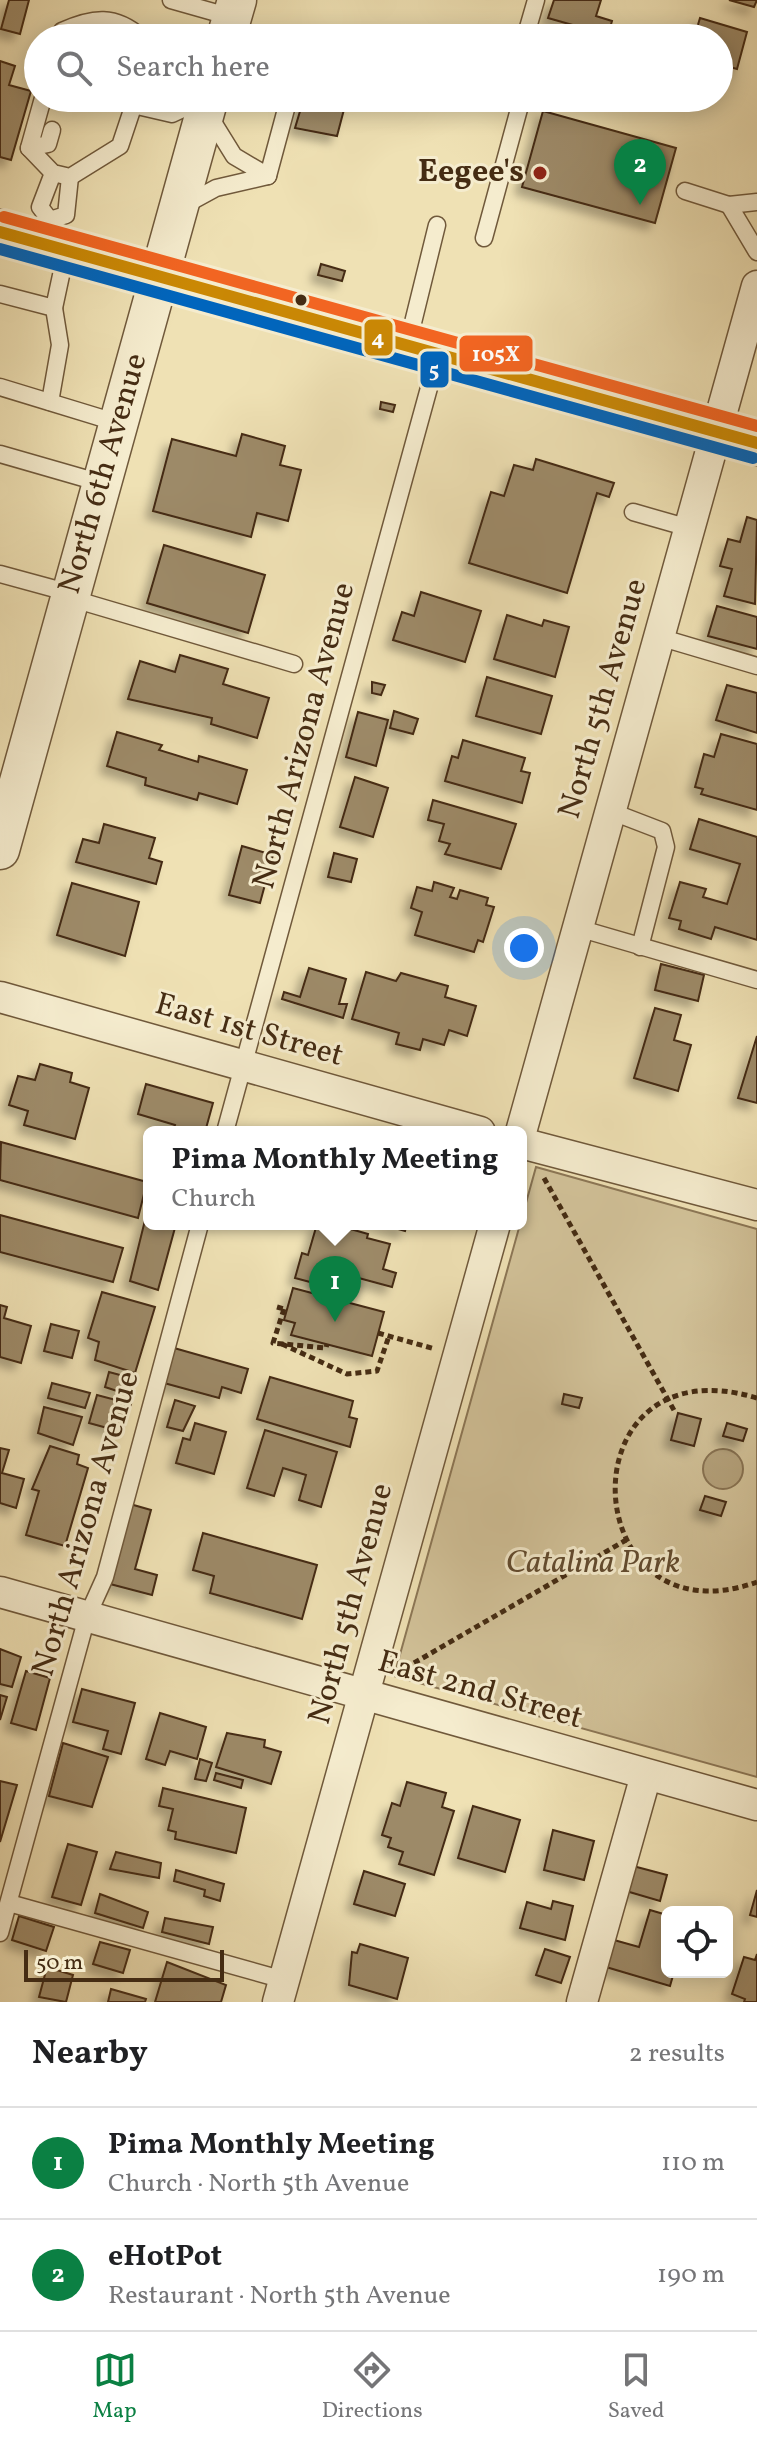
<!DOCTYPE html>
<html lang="en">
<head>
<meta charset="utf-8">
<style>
  :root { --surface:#fff; --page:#f6f6f6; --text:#202124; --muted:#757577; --line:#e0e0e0; --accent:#0b8043 }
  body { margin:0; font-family:Vollkorn,serif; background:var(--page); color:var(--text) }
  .controls { position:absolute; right:24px; bottom:24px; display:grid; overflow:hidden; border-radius:12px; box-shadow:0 4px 20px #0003 }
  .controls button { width:72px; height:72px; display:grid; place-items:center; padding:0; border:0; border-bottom:2px solid var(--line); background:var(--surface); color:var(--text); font:40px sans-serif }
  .scale { position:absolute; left:24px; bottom:20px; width:200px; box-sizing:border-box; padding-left:8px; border:4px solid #452c13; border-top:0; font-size:22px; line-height:28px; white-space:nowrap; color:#452c13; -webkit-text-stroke:6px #f5ecce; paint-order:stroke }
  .you { position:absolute; left:524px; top:948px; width:28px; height:28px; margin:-20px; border:6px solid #fff; border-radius:50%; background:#1a73e8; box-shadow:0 0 0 12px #1a73e833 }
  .badge { display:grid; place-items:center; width:52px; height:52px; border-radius:50%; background:var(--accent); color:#fff; font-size:26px; font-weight:700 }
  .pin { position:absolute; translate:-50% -66px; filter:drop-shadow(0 2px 4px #0008) }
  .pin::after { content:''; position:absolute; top:42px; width:28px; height:24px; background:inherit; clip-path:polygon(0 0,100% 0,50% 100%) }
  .popup { position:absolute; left:143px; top:1126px; width:384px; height:104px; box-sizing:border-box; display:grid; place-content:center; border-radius:12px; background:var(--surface); filter:drop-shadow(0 2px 6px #0005); font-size:26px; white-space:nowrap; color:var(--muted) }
  .popup b { font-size:30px; color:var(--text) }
  .popup::after { content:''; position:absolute; left:50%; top:100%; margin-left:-16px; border:16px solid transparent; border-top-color:var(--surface) }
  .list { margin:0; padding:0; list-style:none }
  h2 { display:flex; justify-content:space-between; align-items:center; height:104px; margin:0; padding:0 32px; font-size:34px }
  h2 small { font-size:26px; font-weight:400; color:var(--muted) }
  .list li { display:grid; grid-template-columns:52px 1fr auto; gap:24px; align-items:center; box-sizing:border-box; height:112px; padding:0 32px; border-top:2px solid var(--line) }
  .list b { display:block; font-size:30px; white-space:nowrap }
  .list p { margin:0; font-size:26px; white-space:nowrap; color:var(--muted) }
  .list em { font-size:26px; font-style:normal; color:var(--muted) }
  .icon { flex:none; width:44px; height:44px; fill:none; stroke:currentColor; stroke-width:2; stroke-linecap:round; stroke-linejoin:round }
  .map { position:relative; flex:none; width:757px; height:2002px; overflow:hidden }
  .search { position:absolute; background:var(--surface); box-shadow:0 4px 20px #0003; left:24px; right:24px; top:24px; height:88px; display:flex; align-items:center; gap:20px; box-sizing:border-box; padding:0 28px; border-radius:44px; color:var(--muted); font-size:30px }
  .sheet { height:328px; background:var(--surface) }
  nav { display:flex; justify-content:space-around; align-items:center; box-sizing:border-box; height:112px; border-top:2px solid var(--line); background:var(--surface); font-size:22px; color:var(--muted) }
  nav a { display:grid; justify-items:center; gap:4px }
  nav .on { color:var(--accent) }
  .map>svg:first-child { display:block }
  .green { fill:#d2c299; stroke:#8c7756; stroke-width:2 }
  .water { fill:#b5a37d; stroke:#887353; stroke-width:2 }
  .building { fill:#9d8a67; stroke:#452c13; stroke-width:2; filter:url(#shadow) }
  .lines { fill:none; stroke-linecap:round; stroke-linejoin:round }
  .service-casing { stroke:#70593b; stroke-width:19 }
  .minor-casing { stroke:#70593b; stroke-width:33 }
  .tertiary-casing { stroke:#70593b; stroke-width:41 }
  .primary-casing { stroke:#452c13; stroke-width:47 }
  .path { stroke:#452c13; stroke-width:5; stroke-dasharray:6 4; stroke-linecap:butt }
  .service { stroke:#f5ecce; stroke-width:16 }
  .minor { stroke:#f5ecce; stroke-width:30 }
  .tertiary { stroke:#f5ecce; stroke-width:38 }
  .primary { stroke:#efe1b4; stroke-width:44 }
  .bus-1-casing { stroke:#f5ecce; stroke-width:18 }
  .bus-2-casing { stroke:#f5ecce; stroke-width:18 }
  .bus-3-casing { stroke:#f5ecce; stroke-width:18 }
  .bus-1 { stroke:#ca8805; stroke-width:12 }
  .bus-2 { stroke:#0065bd; stroke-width:12 }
  .bus-3 { stroke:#f26522; stroke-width:12 }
  .poi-dot { fill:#8f2418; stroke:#f5ecce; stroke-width:3 }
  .bus-dot { fill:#452c13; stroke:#f5ecce; stroke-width:3 }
  .labels { text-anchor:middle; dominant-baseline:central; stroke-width:6; stroke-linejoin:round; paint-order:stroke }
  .poi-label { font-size:32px; font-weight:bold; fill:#452c13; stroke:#f5ecce; text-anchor:end }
  .street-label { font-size:32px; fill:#452c13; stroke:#f5ecce }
  .park-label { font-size:32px; font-style:italic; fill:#614a2e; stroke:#f5ecce }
  .line-badge { stroke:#f5ecce; stroke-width:3 }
  .badge-label { font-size:22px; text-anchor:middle; font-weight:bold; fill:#fff }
</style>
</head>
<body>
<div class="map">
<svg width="757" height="2002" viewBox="0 0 757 2002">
  <defs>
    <filter id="shadow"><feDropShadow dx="-7" dy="7" stdDeviation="4" flood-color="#0004"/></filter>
  </defs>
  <rect width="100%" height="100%" fill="#efe1b4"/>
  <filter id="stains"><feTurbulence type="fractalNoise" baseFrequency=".0025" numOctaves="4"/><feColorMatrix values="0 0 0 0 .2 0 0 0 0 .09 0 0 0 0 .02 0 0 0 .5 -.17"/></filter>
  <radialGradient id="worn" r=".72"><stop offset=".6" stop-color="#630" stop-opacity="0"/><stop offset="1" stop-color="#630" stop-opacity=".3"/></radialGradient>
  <path class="green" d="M 536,1167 L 757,1229 L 757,1777 L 394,1676 Z"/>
  <circle class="water" cx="723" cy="1469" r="20"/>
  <g class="building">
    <path d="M 9,0 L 29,0 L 20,34 L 1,29 Z"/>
    <path d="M 554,0 L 601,0 L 596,16 L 612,21 L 608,35 L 548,18 Z"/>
    <path d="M 729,0 L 757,0 L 754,7 Z"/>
    <path d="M 700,18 L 747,32 L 737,69 L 719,64 L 719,38 L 694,38 Z"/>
    <path d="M 625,28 L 644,33 L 643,38 L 622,38 Z"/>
    <path d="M 665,28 L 685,33 L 684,38 L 663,38 Z"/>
    <path d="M 0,61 L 15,66 L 9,85 L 31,91 L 11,160 L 0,157 Z"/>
    <path d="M 304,98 L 347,98 L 337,136 L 295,128 Z"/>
    <path d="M 543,111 L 676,148 L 655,223 L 522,187 Z"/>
    <path d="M 321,264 L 345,271 L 342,281 L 318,275 Z"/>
    <path d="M 381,402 L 395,405 L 393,412 L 380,409 Z"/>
    <path d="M 242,434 L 285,446 L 280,465 L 301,470 L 288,521 L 257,513 L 251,537 L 153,511 L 172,439 L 236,456 Z"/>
    <path d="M 536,459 L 614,483 L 609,497 L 597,493 L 567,593 L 469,563 L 491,492 L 504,496 L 514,465 L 533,470 Z"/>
    <path d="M 747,517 L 757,520 L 755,604 L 724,596 L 732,569 L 720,566 L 728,539 L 740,542 Z"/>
    <path d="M 164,545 L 265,575 L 248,633 L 147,603 Z"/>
    <path d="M 421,592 L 481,611 L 465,662 L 393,640 L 402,612 L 414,616 Z"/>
    <path d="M 717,606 L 757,617 L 757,649 L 708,636 Z"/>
    <path d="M 507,615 L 542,626 L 544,620 L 569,627 L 555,677 L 494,659 Z"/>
    <path d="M 180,655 L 228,669 L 223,684 L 269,698 L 257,738 L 211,724 L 212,718 L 128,699 L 140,661 L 175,672 Z"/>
    <path d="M 487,677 L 552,696 L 541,734 L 476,716 Z"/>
    <path d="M 372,682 L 385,685 L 381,695 L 372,693 Z"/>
    <path d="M 727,685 L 757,693 L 757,733 L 716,720 Z"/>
    <path d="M 394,711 L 418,719 L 413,734 L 390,728 Z"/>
    <path d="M 358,712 L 388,720 L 376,766 L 346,757 Z"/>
    <path d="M 117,732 L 162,745 L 159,750 L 198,762 L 199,756 L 247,770 L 237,804 L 199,793 L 197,800 L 145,785 L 146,778 L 107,766 Z"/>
    <path d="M 721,734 L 757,744 L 757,810 L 701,794 L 703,789 L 695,787 L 704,754 L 714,757 Z"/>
    <path d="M 463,740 L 525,758 L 521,771 L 530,773 L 522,803 L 445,781 L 452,756 L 458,758 Z"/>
    <path d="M 355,777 L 388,788 L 373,837 L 340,827 Z"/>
    <path d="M 433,800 L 516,824 L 501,869 L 445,854 L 450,844 L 439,841 L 444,824 L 428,820 Z"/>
    <path d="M 699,819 L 757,837 L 757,940 L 715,927 L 711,939 L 679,929 L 681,921 L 669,918 L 680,882 L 706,889 L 703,897 L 727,904 L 740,864 L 690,849 Z"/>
    <path d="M 104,824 L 155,838 L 149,858 L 162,862 L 156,884 L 76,862 L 83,839 L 99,843 Z"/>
    <path d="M 242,846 L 273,855 L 260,903 L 229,895 Z"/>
    <path d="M 334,853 L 357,859 L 351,882 L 328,877 Z"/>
    <path d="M 434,882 L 454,888 L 450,897 L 457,899 L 460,890 L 488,898 L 486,905 L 494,907 L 483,942 L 478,940 L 474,952 L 415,935 L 422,912 L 411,908 L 417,887 L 432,891 Z"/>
    <path d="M 72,883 L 139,902 L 125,956 L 57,935 Z"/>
    <path d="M 661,964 L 704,975 L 698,1001 L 655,990 Z"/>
    <path d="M 309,968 L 346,979 L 339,1004 L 347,1004 L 343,1018 L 282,999 L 284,992 L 300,997 Z"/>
    <path d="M 366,972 L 396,981 L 401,973 L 448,986 L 445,997 L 476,1006 L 467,1036 L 449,1030 L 444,1045 L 423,1039 L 420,1050 L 396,1044 L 399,1033 L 352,1019 Z"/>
    <path d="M 655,1008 L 681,1015 L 674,1040 L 691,1045 L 678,1091 L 634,1078 Z"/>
    <path d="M 757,1036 L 757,1103 L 738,1098 Z"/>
    <path d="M 40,1064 L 72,1073 L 70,1082 L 89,1088 L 75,1139 L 24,1125 L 28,1111 L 9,1105 L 18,1076 L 35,1080 Z"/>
    <path d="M 146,1084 L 213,1103 L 205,1132 L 173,1132 L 175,1125 L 138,1114 Z"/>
    <path d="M 1,1142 L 147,1182 L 138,1218 L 0,1180 Z"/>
    <path d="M 149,1204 L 149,1224 L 176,1224 L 158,1290 L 130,1281 Z"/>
    <path d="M 0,1215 L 123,1248 L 113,1282 L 0,1252 Z"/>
    <path d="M 317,1224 L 333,1224 L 368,1234 L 367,1238 L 390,1244 L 383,1269 L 396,1273 L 392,1287 L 329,1270 L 325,1286 L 295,1278 L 302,1253 L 308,1255 Z"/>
    <path d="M 381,1224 L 407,1224 L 405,1231 Z"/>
    <path d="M 293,1288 L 384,1312 L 372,1356 L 291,1335 L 295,1323 L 284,1320 Z"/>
    <path d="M 102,1292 L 155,1307 L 135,1373 L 95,1360 L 99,1342 L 88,1338 Z"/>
    <path d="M 0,1305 L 7,1307 L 4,1318 L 31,1326 L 21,1363 L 0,1357 Z"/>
    <path d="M 51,1324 L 79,1331 L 72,1358 L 44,1351 Z"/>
    <path d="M 174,1348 L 248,1369 L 241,1393 L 222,1387 L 219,1398 L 164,1383 Z"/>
    <path d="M 109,1372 L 131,1378 L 126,1394 L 105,1387 Z"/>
    <path d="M 270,1377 L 353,1401 L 349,1417 L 357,1419 L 350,1447 L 257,1419 Z"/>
    <path d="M 52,1383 L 90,1393 L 85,1408 L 48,1398 Z"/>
    <path d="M 564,1394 L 582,1398 L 579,1408 L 562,1404 Z"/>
    <path d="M 97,1395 L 131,1404 L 122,1432 L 89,1423 Z"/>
    <path d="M 175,1400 L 195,1406 L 183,1431 L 167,1427 Z"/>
    <path d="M 44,1407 L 82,1417 L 73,1445 L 38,1433 Z"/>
    <path d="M 678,1413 L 701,1419 L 694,1446 L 671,1440 Z"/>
    <path d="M 195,1423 L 226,1432 L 214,1474 L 176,1463 L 183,1438 L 190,1440 Z"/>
    <path d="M 727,1423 L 747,1429 L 743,1441 L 723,1436 Z"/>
    <path d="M 265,1430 L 337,1452 L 321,1507 L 299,1500 L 306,1475 L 283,1468 L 274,1496 L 247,1488 Z"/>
    <path d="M 50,1446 L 79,1455 L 77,1464 L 88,1468 L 65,1546 L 26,1535 L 39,1491 L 32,1489 Z"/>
    <path d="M 0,1448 L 9,1450 L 2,1473 L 24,1479 L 16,1508 L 0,1503 Z"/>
    <path d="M 705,1496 L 726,1502 L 721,1516 L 700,1510 Z"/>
    <path d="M 130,1504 L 151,1510 L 135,1569 L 157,1575 L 152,1595 L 110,1584 Z"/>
    <path d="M 203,1533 L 317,1565 L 302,1619 L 210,1593 L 214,1576 L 193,1570 Z"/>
    <path d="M 0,1649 L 21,1657 L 12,1687 L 0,1684 Z"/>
    <path d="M 26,1671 L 50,1678 L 36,1730 L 11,1723 Z"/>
    <path d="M 82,1689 L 135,1703 L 121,1754 L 103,1749 L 108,1731 L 73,1722 Z"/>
    <path d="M 0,1695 L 7,1697 L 0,1720 Z"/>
    <path d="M 160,1713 L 206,1727 L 197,1759 L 170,1751 L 165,1765 L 146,1759 Z"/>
    <path d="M 227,1733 L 265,1740 L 264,1747 L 281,1752 L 271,1784 L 216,1767 Z"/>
    <path d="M 63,1743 L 108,1757 L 92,1807 L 49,1796 Z"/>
    <path d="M 200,1759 L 212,1763 L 206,1781 L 195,1779 Z"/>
    <path d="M 216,1773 L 243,1780 L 241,1788 L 214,1780 Z"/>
    <path d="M 0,1781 L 17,1785 L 0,1842 Z"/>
    <path d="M 407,1782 L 446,1793 L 442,1807 L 454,1811 L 434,1875 L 399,1864 L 403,1852 L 388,1847 L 391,1838 L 382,1835 L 392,1803 L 400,1806 Z"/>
    <path d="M 163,1788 L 246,1808 L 236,1853 L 175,1839 L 176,1832 L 168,1830 L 173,1809 L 159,1806 Z"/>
    <path d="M 473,1806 L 520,1820 L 505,1872 L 458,1858 Z"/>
    <path d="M 553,1830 L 594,1841 L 584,1880 L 544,1870 Z"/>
    <path d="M 68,1844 L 97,1852 L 81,1905 L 52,1897 Z"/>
    <path d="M 116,1852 L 161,1863 L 159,1878 L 110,1869 Z"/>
    <path d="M 633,1866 L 667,1875 L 660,1901 L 626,1891 Z"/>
    <path d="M 176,1870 L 224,1884 L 220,1901 L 204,1896 L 205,1890 L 174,1881 Z"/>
    <path d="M 364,1871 L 405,1884 L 395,1916 L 354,1904 Z"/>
    <path d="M 757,1890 L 757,1917 L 750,1915 Z"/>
    <path d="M 100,1894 L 148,1912 L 143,1928 L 95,1913 Z"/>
    <path d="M 553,1901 L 573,1906 L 565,1940 L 520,1928 L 527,1902 L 551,1909 Z"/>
    <path d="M 650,1910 L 667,1915 L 667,1972 L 674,1972 L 670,1986 L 606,1967 L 614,1940 L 639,1947 Z"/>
    <path d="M 19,1916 L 54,1927 L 46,1951 L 12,1940 Z"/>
    <path d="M 165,1918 L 213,1927 L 209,1944 L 162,1932 Z"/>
    <path d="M 100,1942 L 130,1950 L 123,1973 L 93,1964 Z"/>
    <path d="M 360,1944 L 408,1958 L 397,1999 L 349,1985 L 352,1952 L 357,1953 Z"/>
    <path d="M 545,1949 L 570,1957 L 561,1983 L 536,1975 Z"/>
    <path d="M 757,1954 L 757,2002 L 744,2002 L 745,1999 L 732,1994 L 744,1957 L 755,1960 Z"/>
    <path d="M 167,1962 L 226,1985 L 221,2002 L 155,2002 Z"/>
    <path d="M 47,1967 L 73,1975 L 66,2002 L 39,1997 Z"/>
    <path d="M 111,1989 L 146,1999 L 145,2002 L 108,2002 Z"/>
  </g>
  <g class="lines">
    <g class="service-casing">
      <g id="service">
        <path d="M 171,0 L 231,17"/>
        <path d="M 60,38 L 62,31 C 93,17 115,14 142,38"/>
        <path d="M 89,38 L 103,34 L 114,38"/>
        <path d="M 525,38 L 536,0"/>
        <path d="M 43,98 L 29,148 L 53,173 L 70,177 L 120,146 L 136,98"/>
        <path d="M 133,105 L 172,114 L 189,106 L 186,98"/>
        <path d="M 29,148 L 48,144 L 52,130"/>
        <path d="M 268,176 L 289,98"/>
        <path d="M 685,191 L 729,205 L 757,202"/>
        <path d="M 729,205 L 757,252"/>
        <path d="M 183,206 L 216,188 L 268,176 L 234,156 L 208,114"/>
        <path d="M 50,220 L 66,215 L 70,177"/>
        <path d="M 484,238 L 522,98"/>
        <path d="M 44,242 L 50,220 L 40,207 L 53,173"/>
        <path d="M 0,294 L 54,308 L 60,345 L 50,402"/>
        <path d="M 54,308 L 66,252"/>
        <path d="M 408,343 L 437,225"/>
        <path d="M 0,387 L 118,423"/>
        <path d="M 0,454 L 101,483"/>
        <path d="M 633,512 L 689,528"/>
        <path d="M 0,574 L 70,593"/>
        <path d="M 70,598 L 294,664"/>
        <path d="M 659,637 L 757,666"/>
        <path d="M 610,811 L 662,831 L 666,847 L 640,947"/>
        <path d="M 578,928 L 757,980"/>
        <path d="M 225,1132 L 438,355"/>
        <path d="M 9,1903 L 284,1980"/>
        <path d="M 0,1933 L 87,1617 L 105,1577 L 200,1224"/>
      </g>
    </g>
    <g class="minor-casing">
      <g id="minor">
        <path d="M 0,997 L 480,1132"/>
        <path d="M 521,1132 L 757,286"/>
        <path d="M 521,1143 L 757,1205"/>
        <path d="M 0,1592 L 757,1805"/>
        <path d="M 278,2002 L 495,1224"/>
        <path d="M 582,2002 L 646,1775"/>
      </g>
    </g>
    <g class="tertiary-casing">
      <g id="tertiary">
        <path d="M 226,38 L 237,0"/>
        <path d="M 0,850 L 209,98"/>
      </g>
    </g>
    <g class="primary-casing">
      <path id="primary" d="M 0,232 L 757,443"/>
    </g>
    <g class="path">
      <path d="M 544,1178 L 675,1412"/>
      <path d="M 277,1307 L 287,1310"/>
      <path d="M 284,1309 L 273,1343 L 326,1348 L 327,1344"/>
      <path d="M 378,1333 L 435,1349"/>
      <path d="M 282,1344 L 347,1374 L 377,1371 L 389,1336"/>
      <path d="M 757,1398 C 561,1339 575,1647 757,1582"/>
      <path d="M 414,1663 L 626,1540"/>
    </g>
    <use href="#service" class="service"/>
    <use href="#minor" class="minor"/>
    <use href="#tertiary" class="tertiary"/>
    <use href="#primary" class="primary"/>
    <g class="bus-1-casing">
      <path id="bus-1" d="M 0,232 L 757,443"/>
    </g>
    <g class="bus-2-casing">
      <path id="bus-2" d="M 0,249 L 753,458"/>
    </g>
    <g class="bus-3-casing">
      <path id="bus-3" d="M 4,217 L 757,426"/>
    </g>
    <use href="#bus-1" class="bus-1"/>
    <use href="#bus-2" class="bus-2"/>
    <use href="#bus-3" class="bus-3"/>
  </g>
  <circle class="poi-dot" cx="540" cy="173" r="8"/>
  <circle class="bus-dot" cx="301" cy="300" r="7"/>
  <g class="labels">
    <g class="poi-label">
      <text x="524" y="173">Eegee's</text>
    </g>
    <g class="street-label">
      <text transform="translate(104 474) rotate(-74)">North 6th Avenue</text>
      <text transform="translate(604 699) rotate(-74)">North 5th Avenue</text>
      <text transform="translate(305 736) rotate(-75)">North Arizona Avenue</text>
      <text transform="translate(249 1031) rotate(16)">East 1st Street</text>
      <text transform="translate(87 1524) rotate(-74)">North Arizona Avenue</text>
      <text transform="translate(352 1604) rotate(-75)">North 5th Avenue</text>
      <text transform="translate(480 1691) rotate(16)">East 2nd Street</text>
    </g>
    <g class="park-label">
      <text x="593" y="1564">Catalina Park</text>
    </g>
  </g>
  <g class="line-badge">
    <rect x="363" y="318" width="31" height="39" rx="8" fill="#ca8805"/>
    <rect x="458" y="334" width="76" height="39" rx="8" fill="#f26522"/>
    <rect x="419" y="350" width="31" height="39" rx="8" fill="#0065bd"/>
  </g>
  <g class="badge-label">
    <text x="378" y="345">4</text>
    <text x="496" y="361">105X</text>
    <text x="434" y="377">5</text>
  </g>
  <rect width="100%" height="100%" filter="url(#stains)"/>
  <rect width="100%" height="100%" fill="url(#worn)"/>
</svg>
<div class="controls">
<button><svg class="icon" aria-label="locate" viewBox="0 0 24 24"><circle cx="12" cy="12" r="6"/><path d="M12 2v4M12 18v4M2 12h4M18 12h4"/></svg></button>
</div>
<div class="scale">50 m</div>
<div class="you"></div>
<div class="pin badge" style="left:335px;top:1322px">1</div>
<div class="popup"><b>Pima Monthly Meeting</b>Church</div>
<div class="pin badge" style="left:640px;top:205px">2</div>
<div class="search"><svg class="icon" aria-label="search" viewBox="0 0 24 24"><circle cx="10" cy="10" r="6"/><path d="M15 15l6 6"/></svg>Search here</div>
</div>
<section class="sheet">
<h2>Nearby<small>2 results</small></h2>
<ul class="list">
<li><span class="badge">1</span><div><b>Pima Monthly Meeting</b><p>Church · North 5th Avenue</p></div><em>110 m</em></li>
<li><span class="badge">2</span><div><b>eHotPot</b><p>Restaurant · North 5th Avenue</p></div><em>190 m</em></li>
</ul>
</section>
<nav>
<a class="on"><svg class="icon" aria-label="map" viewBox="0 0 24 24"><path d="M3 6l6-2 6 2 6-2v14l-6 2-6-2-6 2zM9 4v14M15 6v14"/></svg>Map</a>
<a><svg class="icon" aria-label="directions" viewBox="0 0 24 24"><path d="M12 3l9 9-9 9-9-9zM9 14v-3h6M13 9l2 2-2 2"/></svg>Directions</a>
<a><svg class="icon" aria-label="saved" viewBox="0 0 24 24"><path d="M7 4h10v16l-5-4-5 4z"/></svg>Saved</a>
</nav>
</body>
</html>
